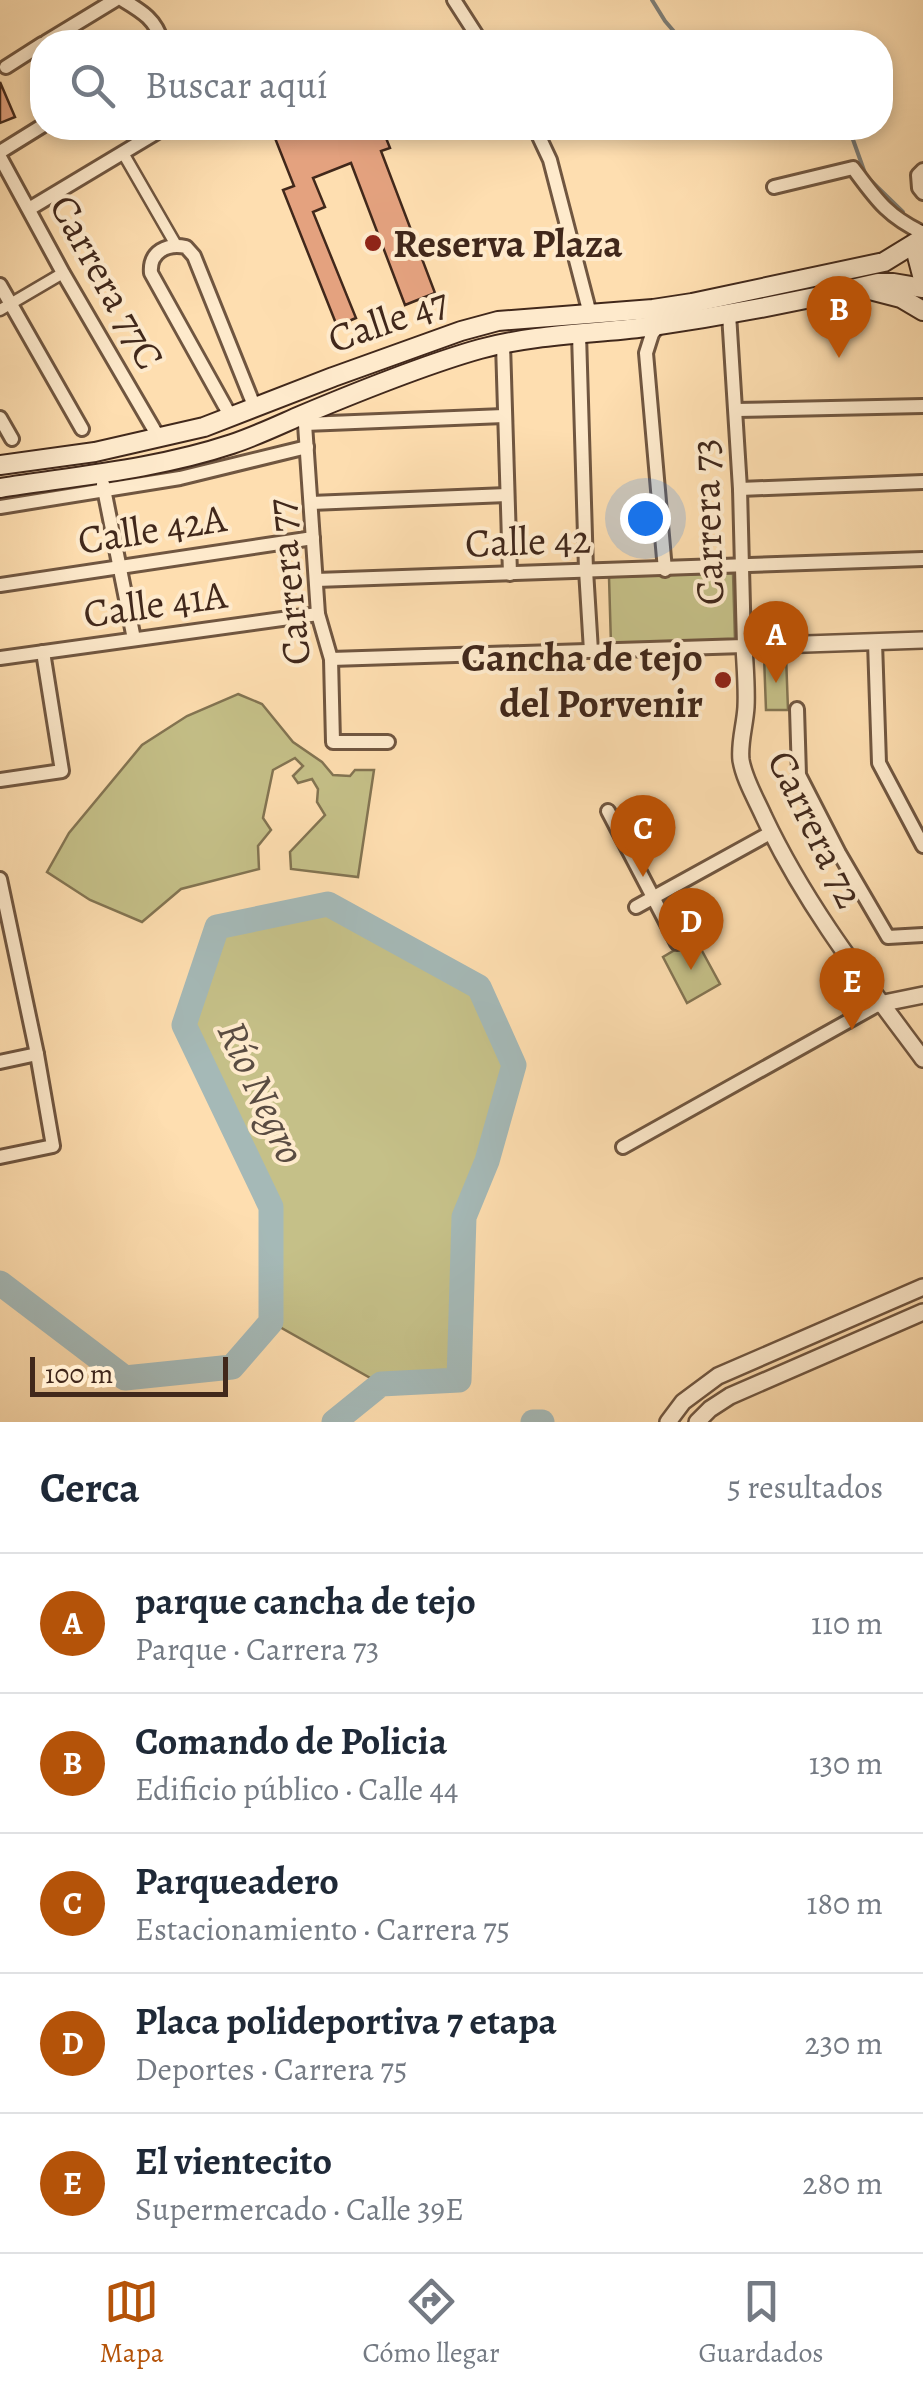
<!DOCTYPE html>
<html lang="es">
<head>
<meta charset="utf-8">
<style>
  :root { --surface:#fff; --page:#f2f2f3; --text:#1f2937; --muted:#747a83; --line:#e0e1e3; --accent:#b45309 }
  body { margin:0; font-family:Alegreya,serif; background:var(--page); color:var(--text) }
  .scale { position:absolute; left:30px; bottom:25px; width:198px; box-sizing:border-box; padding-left:10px; border:5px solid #41281b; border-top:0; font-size:28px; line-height:35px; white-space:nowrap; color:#41281b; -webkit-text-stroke:8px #feeacc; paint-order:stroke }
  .you { position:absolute; left:645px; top:518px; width:35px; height:35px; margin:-25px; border:8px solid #fff; border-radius:50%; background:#1a73e8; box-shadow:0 0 0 15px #1a73e833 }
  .badge { display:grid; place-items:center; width:65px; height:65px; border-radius:50%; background:var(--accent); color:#fff; font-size:32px; font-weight:700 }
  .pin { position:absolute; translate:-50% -82px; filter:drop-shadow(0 2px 5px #0008) }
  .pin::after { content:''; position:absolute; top:52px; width:35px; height:30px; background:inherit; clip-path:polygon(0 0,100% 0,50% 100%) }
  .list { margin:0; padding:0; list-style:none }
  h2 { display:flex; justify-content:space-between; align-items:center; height:130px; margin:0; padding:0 40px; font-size:42px }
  h2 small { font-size:32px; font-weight:400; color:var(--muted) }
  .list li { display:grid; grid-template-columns:65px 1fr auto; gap:30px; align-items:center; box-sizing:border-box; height:140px; padding:0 40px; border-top:2px solid var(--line) }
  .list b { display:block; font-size:38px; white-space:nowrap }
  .list p { margin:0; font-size:32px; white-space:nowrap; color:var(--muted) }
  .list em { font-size:32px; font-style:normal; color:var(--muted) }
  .icon { flex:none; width:55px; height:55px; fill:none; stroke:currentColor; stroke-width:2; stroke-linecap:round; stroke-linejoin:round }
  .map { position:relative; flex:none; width:923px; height:1422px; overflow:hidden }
  .search { position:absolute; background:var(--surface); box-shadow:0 5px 15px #0003; left:30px; right:30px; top:30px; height:110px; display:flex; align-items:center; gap:25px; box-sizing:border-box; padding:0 35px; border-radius:40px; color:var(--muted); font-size:38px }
  .sheet { height:830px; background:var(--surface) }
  nav { display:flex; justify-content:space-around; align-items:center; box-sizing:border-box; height:140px; border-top:2px solid var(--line); background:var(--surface); font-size:28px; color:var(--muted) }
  nav a { display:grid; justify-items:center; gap:5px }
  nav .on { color:var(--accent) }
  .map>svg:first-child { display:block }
  .green { fill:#c5c088; stroke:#837452; stroke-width:2.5 }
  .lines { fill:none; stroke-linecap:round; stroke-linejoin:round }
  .stream { stroke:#7d7f79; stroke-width:4 }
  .river { stroke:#a5b9b7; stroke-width:25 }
  .building { fill:#e4a27f; stroke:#41281b; stroke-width:2.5 }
  .pedestrian-casing { stroke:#705640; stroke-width:15 }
  .minor-casing { stroke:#705640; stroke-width:18 }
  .tertiary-casing { stroke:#705640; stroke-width:20 }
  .secondary-casing { stroke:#41281b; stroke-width:22 }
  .pedestrian { stroke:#feeacc; stroke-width:10 }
  .minor { stroke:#feeacc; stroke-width:12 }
  .tertiary { stroke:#feeacc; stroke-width:15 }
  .secondary { stroke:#feeacc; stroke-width:18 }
  .poi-dot { fill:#8f2418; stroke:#feeacc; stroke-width:4 }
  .labels { text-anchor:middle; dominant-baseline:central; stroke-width:8; stroke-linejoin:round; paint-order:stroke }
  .poi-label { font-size:40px; font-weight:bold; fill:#41281b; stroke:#feeacc; text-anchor:start }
  .street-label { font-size:40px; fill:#41281b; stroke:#feeacc }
  .water-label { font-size:42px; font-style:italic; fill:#5a4c42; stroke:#feeacc }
</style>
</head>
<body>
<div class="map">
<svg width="923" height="1422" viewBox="0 0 923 1422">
  <rect width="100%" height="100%" fill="#fedeb0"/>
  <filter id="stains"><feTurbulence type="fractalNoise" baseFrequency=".002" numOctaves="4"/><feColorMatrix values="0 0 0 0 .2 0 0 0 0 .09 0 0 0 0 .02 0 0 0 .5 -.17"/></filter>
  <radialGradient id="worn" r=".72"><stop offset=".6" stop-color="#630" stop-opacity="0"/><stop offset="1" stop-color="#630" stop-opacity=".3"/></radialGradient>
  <g class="green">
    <path d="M 733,573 L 735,640 L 611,645 L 609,577 Z"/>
    <path d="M 786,655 L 788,710 L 766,710 L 764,656 Z"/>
    <path d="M 238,694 L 262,704 L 293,742 L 322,762 L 333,775 L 350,776 L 355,770 L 374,770 L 358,877 L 291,869 L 290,852 L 325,815 L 317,802 L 318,789 L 312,779 L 298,783 L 293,776 L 303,766 L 295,758 L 273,770 L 263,818 L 271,830 L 258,846 L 259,869 L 181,889 L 142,922 L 90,900 L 47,872 L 69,833 L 142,745 L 187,716 Z"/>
    <path d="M 328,904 L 479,987 L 514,1065 L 487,1161 L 464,1217 L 459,1380 L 381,1384 L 271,1322 L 271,1207 L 184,1025 L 217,927 Z"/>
    <path d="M 695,938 L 720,984 L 687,1003 L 663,957 Z"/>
  </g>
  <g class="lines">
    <g class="stream">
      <path d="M 652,0 L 665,21 L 683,42"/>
      <path d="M 841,128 L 851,134 L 866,176 L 903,212"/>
    </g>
    <g class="river">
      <path d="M 0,1283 L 125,1378 L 232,1367 L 271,1322 L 271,1207 L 184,1025 L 217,927 L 328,904 L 479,987 L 514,1065 L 487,1161 L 464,1217 L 459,1380 L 381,1384 L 334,1422"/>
      <path d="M 533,1422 L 542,1422"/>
    </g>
  </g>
  <g class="building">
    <path d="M 0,82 L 15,117 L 0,123 Z"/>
    <path d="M 271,128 L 382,128 L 390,148 L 381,151 L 435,293 L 405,305 L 351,163 L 313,178 L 325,207 L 313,212 L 356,318 L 337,326 L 283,190 L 294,186 Z"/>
  </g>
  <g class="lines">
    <g class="pedestrian-casing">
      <g id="pedestrian">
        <path d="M 123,153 L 176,245"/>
        <path d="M 0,310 L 63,273"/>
      </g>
    </g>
    <g class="minor-casing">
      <g id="minor">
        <path d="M 123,0 C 143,12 156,20 162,42"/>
        <path d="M 454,0 L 481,42"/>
        <path d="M 46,42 L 115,0"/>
        <path d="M 6,67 L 42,44"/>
        <path d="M 535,128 L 550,160 L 590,314"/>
        <path d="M 0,152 L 42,126"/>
        <path d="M 0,157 L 63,273 L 159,438"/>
        <path d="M 923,170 L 918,175 L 919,188 L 923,193"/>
        <path d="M 774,187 L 853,168 C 876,199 887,216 923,233"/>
        <path d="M 29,209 L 164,128"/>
        <path d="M 0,285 L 82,429"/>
        <path d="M 660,324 L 652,334 L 646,353 L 665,570"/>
        <path d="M 579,334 L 586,570 L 591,651"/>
        <path d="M 503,344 L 510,574"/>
        <path d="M 736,410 L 923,406"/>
        <path d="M 302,415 L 305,424 L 318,614 L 331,659 L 333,742 L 388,742"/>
        <path d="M 231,417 L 151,273 C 149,252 167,243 186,247 L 194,256 L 255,408"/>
        <path d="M 0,418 L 12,439"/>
        <path d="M 305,424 L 504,416"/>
        <path d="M 103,484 L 134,639"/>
        <path d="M 740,489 L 923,482"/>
        <path d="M 311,503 L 507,495"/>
        <path d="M 0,507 L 180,478 L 307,447"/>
        <path d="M 316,580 L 923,559"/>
        <path d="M 0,585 L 313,538"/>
        <path d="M 875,642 L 879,763 L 923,846"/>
        <path d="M 0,658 L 318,614"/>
        <path d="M 331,659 L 744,646 L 740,489 L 729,314"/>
        <path d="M 797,709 L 799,775 L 839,853 L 888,937 L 923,935"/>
        <path d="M 0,780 L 62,771 L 43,652"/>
        <path d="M 608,811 L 677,943"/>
        <path d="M 0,879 L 37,1054 L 53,1146 L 0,1157"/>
        <path d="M 636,907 L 772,832"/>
        <path d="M 0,1062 L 37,1054"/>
        <path d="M 623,1147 L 879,1004"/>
      </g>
    </g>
    <g class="tertiary-casing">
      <g id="tertiary">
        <path d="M 923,640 L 744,646 C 745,666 747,687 746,707 C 745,725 739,743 741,760 C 744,779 756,799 764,817 C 806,906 865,981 923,1059"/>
        <path d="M 879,1004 L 923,995"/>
        <path d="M 668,1422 L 683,1402 L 718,1376 L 923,1287"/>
        <path d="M 697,1422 L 710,1409 L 730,1396 L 923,1312"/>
      </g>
    </g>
    <g class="secondary-casing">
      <g id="secondary">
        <path d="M 923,235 L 917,256 L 923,279"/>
        <path d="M 870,290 L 901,298 L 923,311"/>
        <path d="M 0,465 L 95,452 L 204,427 L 333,377 L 461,331 L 498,321 L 653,309 L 692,303 L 884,262 L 920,240"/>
        <path d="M 0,488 C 77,476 157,469 232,444 C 256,436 279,425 302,415 C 357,392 423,365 480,349 C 535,334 591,334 646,327 C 724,316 802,301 878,283 L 893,283 L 923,288"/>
      </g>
    </g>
    <use href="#pedestrian" class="pedestrian"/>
    <use href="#minor" class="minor"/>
    <use href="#tertiary" class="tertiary"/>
    <use href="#secondary" class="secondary"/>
  </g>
  <g class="poi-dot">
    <circle cx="373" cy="243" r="10"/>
    <circle cx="723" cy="680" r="10"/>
  </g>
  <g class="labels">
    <g class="poi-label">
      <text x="393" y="243">Reserva Plaza</text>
      <text x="703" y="657" text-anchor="end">Cancha de tejo<tspan x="703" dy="46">del Porvenir</tspan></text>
    </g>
    <g class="street-label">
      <text transform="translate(107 282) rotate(61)">Carrera 77C</text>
      <text transform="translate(388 320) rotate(-19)">Calle 47</text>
      <text transform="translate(707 522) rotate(-92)">Carrera 73</text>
      <text transform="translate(152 529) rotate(-9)">Calle 42A</text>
      <text transform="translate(528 541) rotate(-2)">Calle 42</text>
      <text transform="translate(288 582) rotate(-96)">Carrera 77</text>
      <text transform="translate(155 604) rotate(-8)">Calle 41A</text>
      <text transform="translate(816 829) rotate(64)">Carrera 72</text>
    </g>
    <g class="water-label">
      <text transform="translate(262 1092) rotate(65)">Río Negro</text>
    </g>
  </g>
  <rect width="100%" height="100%" filter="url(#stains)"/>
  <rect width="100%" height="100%" fill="url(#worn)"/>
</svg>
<div class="scale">100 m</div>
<div class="you"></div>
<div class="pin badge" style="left:776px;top:683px">A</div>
<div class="pin badge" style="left:839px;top:358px">B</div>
<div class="pin badge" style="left:643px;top:877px">C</div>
<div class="pin badge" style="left:691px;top:970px">D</div>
<div class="pin badge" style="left:852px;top:1030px">E</div>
<div class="search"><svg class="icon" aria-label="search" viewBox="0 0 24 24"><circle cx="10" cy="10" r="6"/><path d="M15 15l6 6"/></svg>Buscar aquí</div>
</div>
<section class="sheet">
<h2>Cerca<small>5 resultados</small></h2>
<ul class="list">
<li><span class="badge">A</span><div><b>parque cancha de tejo</b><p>Parque · Carrera 73</p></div><em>110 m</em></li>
<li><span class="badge">B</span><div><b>Comando de Policia</b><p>Edificio público · Calle 44</p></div><em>130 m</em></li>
<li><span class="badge">C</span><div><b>Parqueadero</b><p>Estacionamiento · Carrera 75</p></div><em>180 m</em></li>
<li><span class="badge">D</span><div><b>Placa polideportiva 7 etapa</b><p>Deportes · Carrera 75</p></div><em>230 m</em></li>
<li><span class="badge">E</span><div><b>El vientecito</b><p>Supermercado · Calle 39E</p></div><em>280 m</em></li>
</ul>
</section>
<nav>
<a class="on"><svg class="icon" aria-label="map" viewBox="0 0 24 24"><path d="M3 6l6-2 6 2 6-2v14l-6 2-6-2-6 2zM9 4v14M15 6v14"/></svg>Mapa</a>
<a><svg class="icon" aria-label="directions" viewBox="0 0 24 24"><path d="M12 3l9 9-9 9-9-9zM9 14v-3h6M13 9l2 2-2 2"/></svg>Cómo llegar</a>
<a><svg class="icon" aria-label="saved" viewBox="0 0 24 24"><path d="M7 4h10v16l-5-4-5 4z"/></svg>Guardados</a>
</nav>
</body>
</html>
